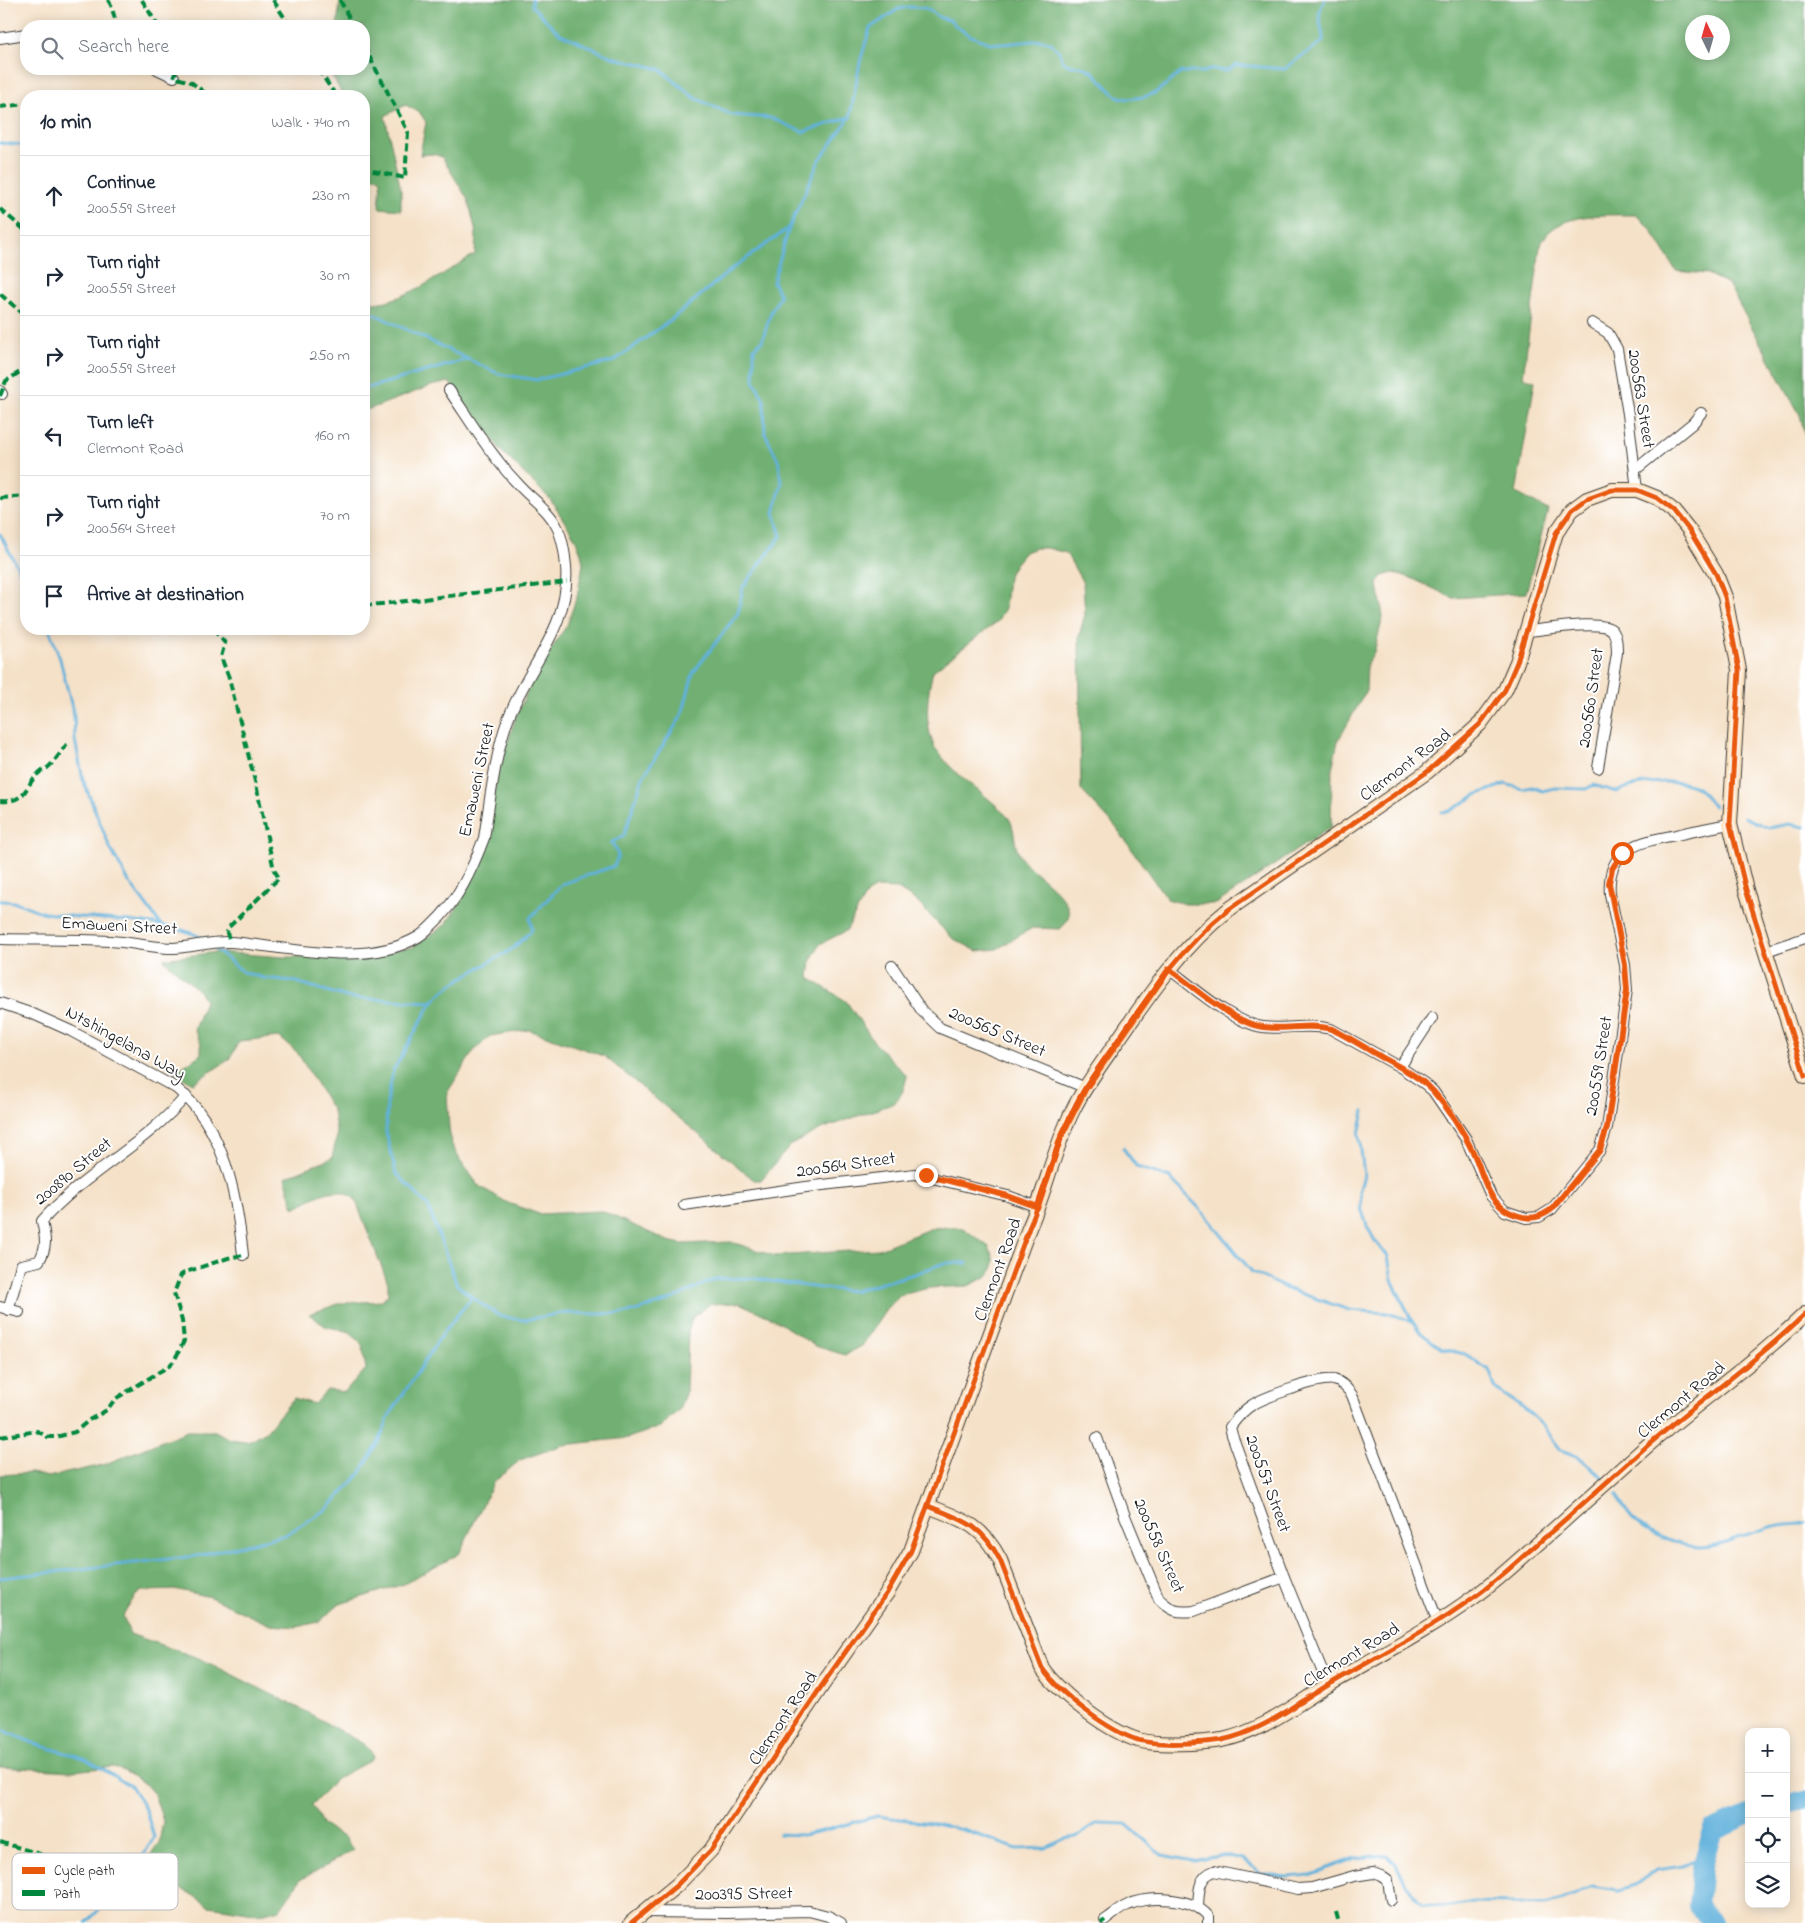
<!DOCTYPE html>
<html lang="en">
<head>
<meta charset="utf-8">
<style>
  :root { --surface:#fff; --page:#f2f2f3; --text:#1f2937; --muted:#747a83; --line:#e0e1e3 }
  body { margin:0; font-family:"Indie Flower",sans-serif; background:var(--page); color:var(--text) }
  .controls { position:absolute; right:15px; bottom:15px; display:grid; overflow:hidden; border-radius:10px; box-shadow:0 2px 12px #0003 }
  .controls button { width:45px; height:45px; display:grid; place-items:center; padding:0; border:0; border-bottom:1px solid var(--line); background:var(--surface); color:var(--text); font:25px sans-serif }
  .compass { position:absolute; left:1685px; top:15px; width:45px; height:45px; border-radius:50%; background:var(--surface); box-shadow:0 2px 12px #0003; rotate:355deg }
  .stop { position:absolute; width:15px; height:15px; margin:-11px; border:4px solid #ea580c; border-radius:50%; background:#fff }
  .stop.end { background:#ea580c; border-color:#fff; box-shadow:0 1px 5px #0008 }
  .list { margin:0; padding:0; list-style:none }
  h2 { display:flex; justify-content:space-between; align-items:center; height:65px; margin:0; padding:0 20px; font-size:21px }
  h2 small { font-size:16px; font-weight:400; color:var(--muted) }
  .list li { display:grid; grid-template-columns:32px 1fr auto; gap:15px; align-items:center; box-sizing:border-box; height:80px; padding:0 20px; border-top:1px solid var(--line) }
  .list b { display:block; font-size:19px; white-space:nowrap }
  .list p { margin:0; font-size:16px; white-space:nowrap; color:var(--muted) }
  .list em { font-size:16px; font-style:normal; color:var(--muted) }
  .icon { flex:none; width:28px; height:28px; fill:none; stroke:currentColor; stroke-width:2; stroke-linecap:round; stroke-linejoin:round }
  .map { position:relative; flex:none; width:1805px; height:1923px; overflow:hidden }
  .search { position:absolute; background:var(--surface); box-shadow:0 2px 12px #0003; left:20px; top:20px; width:350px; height:55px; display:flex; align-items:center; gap:12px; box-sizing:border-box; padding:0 18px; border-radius:20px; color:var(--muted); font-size:19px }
  .panel { position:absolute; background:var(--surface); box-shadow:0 2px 12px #0003; left:20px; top:90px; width:350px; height:545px; border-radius:20px }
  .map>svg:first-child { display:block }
  .forest { fill:#71b072; stroke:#466647; fill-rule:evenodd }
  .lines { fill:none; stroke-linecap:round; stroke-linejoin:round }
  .stream { stroke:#60b1db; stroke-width:3 }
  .river { stroke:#60b1db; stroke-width:20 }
  .street-casing { stroke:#3d3a36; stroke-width:12 }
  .secondary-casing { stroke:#3d3a36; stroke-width:16 }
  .street { stroke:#fff; stroke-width:10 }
  .secondary { stroke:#fde5c5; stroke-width:14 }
  .quiet { stroke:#00873e; stroke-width:4; stroke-dasharray:8 4; stroke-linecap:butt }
  .cycleway-casing { stroke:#fff; stroke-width:8 }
  .cycleway { stroke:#e8590c; stroke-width:5 }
  .route { stroke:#ea580c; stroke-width:6 }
  .labels { text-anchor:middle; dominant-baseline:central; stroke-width:4; stroke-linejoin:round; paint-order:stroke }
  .street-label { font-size:18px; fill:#1c1c1c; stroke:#fff }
  .key { fill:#fff; stroke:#bbb; stroke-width:1 }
  .key-label { font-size:14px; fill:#1c1c1c }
</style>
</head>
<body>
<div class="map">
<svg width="1805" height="1923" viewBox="0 0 1805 1923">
  <rect width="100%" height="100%" fill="#fff"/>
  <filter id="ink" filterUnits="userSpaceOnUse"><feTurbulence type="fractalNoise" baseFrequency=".02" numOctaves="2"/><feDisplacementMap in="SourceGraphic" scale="10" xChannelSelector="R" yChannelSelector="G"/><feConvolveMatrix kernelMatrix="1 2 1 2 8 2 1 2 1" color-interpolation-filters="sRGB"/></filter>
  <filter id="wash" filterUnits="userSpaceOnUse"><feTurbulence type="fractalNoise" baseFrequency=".0096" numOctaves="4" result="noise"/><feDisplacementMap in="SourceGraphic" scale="20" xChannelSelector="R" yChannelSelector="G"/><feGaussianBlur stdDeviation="1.12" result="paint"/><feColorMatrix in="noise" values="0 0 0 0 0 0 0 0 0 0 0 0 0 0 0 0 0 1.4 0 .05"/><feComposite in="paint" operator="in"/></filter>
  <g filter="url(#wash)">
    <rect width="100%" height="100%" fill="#f5e1c7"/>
    <path class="forest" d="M 340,0 L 1805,0 L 1805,436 L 1800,415 L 1728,284 L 1707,274 L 1676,271 L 1650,228 L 1636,215 C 1609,215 1569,212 1548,233 C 1545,236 1542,242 1540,247 L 1523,377 L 1535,381 L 1516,493 L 1548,510 L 1526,593 L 1453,598 L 1409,577 L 1393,573 L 1382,576 L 1378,584 L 1383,617 L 1374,652 L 1367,664 L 1366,691 L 1338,741 L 1332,769 L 1331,827 L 1216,904 L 1185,904 L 1167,899 L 1115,826 L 1081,790 L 1079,636 L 1085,614 L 1083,583 L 1066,553 L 1047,548 L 1035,548 L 1025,552 L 1015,564 L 1008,577 L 1005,608 L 998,621 L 933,671 C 927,696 924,722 934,746 C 936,750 940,754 943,758 C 961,781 988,795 1008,817 C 1016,827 1013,845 1020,856 C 1031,875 1091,904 1060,929 L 1032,928 L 997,949 L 977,951 L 952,938 L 915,900 L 898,889 L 876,888 L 867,893 L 846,931 L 820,944 L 811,960 L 809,978 L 846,1001 L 875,1043 L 904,1073 L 907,1076 C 904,1089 902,1097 892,1104 L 821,1129 L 791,1145 L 761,1180 L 754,1180 L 604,1056 L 529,1030 L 490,1036 L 473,1052 L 447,1093 L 449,1128 L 452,1145 L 460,1160 L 479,1186 L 508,1203 L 539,1214 L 602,1211 L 668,1241 L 682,1244 L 731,1242 L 775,1256 L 879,1249 L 932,1228 L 952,1227 L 963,1228 L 989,1247 L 994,1260 L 993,1269 L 988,1276 L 968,1286 L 929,1288 L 901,1295 L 887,1308 L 862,1346 L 845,1355 L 815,1346 L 774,1319 L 739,1303 L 710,1304 L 692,1318 L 688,1333 L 686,1391 L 679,1410 L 660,1427 L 628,1438 L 563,1445 L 520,1460 L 493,1483 L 459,1554 L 404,1584 L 340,1604 L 319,1622 L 296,1627 L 270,1625 L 210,1597 L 179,1590 L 142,1591 L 135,1596 L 123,1616 L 130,1634 L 201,1659 L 305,1711 L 365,1745 L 372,1753 L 373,1758 L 371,1760 L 336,1779 L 312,1805 L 323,1825 L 346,1839 L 353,1850 L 300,1880 L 280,1909 L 261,1914 L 209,1906 L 193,1895 L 173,1885 L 166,1884 L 131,1884 L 159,1843 L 163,1821 L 154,1794 L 146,1785 L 126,1772 L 113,1767 L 72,1771 L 0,1767 L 0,1475 L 31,1473 L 48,1477 L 103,1465 L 187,1431 L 215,1431 L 230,1439 L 245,1441 L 251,1440 L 266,1431 L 294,1398 L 314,1404 L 327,1390 L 345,1392 L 366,1369 L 362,1345 L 350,1332 L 325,1326 L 309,1314 L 341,1303 L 382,1301 L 388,1294 L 388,1283 L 355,1199 C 335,1182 314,1198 294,1208 L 285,1177 L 332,1158 L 337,1136 L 333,1111 L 297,1052 L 279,1037 L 239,1041 L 230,1059 L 193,1083 L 174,1073 L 201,1054 L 201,1044 L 194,1029 L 205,1001 L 199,991 L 163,959 L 217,952 L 283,957 L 357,957 L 413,947 L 445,925 L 460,903 L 482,860 L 497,775 L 515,719 L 536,672 L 567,625 L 577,596 L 583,564 L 581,553 L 575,538 L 550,499 L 503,453 L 449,382 L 431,386 L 364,411 L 364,302 C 397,309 447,270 475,254 L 476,232 L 468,200 L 442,157 L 433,154 L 420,155 L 426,122 L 420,113 L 406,105 L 385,116 L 401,190 L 401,210 L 379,208 L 381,180 L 376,177 L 364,177 L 364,96 L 343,96 L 329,69 L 364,69 L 364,26 L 337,26 ZM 1692,22 L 1722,22 L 1722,52 L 1692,52 Z"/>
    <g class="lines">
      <g class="stream">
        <path d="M 532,0 L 532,6 L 559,33 L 612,57 L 660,69 L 695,98 L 732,115 L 771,118 L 803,132 L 850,117"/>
        <path d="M 0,143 L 26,145"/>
        <path d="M 364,306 L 366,310 L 499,374 L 537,380 L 614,361 L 672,319 L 733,268 L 789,228"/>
        <path d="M 364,389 L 469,359"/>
        <path d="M 0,534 L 26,583"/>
        <path d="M 49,629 L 60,659 L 74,716 L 75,740 L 83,780 L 110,848 L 129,882 L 161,925"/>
        <path d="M 1442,812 L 1450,811 L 1476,795 L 1505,784 L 1523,789 L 1532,787 L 1542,791 L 1555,788 L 1586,789 L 1593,785 L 1617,792 C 1635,782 1686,776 1701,791 C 1706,795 1708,802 1714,806"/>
        <path d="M 1744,817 L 1769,828 L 1789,824 L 1805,827"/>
        <path d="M 0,901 C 21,900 29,910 47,913 C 86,921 180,918 208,942"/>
        <path d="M 212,946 L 243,972 L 263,978 L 293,981 L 350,998 L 432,1002"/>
        <path d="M 1364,1111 L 1359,1134 L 1364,1175 L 1360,1189 L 1361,1208 L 1367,1226 L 1375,1241 L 1388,1256 L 1392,1280 L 1412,1321"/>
        <path d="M 1123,1148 L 1137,1167 L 1170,1178 L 1199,1208 L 1252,1272 L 1285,1288 L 1349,1310 L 1387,1313 L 1412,1321 L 1421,1333 L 1442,1349 L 1465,1354 L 1489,1370 L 1496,1389 L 1524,1408 L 1543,1426 L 1561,1450 L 1579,1457 L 1605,1479"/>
        <path d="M 967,1263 L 944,1263 L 917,1273 L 854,1291 L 820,1288 L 750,1278 L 715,1279 L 666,1302 L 628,1313 L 597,1314 L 563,1313 L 524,1320 L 500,1316 L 481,1304 L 457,1285 L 428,1206 L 396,1173 L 386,1133 L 387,1102 L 393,1071 L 432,1002 C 453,979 483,967 509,951 C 518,945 525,937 532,930 L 530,918 L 562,884 L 614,866 L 618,856 L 615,847 L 611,843 L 624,835 L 643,777 L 682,715 L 693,673 L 738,613 L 743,587 L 781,536 L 774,513 L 782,482 L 778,460 L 765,433 L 764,400 L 754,380 L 754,348 L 762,341 L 771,312 L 780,296 L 773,282 L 789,228 L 819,161 L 850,117 L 860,62 L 870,28 L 898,9 L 909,7 L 925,8 L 941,18 L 950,20 L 957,27 L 971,36 L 990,43 L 1003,44 L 1042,40 L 1051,43 L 1059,51 L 1063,62 L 1071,66 L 1081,66 L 1092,71 L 1116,96 L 1128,99 L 1144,97 L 1155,93 L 1182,72 L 1204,72 L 1212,69 L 1226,71 L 1236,65 L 1285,69 C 1297,57 1311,52 1323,41 C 1323,24 1314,16 1325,0"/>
        <path d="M 1616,1495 C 1622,1503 1627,1514 1634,1520 C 1655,1538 1688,1552 1716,1545 C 1748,1536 1770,1522 1805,1523"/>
        <path d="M 0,1578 L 196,1556 L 285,1535 L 327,1509 L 359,1475 L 379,1442 L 389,1416 L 443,1333 L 472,1297"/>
        <path d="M 0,1729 L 38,1745 L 84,1758 L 132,1787 L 146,1811 L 154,1837 L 131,1877 L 86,1923"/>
        <path d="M 779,1834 L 803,1835 L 826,1830 L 877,1816 L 930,1823 L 963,1830 L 1017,1849 L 1046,1848 L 1064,1839 L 1076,1837 L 1098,1823 L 1126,1824 L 1162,1855 L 1194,1861 L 1224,1855 L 1243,1859 L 1260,1873 L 1287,1877 L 1310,1875 L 1355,1858 L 1387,1855 L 1396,1864 L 1404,1882 L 1422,1904 L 1444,1907 L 1474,1902 L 1545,1904 L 1574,1896 L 1592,1886 L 1618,1890 L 1635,1885 L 1657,1869 L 1684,1865 L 1706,1855"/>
      </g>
      <g class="river">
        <path d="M 1786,1804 L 1805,1800"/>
        <path d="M 1713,1923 L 1698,1906 L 1702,1867 L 1713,1830 L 1749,1814"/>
      </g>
    </g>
  </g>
  <g filter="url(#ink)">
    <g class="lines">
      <g class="street-casing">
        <g id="street">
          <path d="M 0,38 L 26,34"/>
          <path d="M 157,69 L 174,77"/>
          <path d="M 1592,323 L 1608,333 L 1617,349 L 1628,414 L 1637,490"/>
          <path d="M 0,391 L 2,394"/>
          <path d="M 1635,470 L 1693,423 L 1701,413"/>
          <path d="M 1527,631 C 1543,630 1601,619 1612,630 C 1617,636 1617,645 1617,653 L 1598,768"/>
          <path d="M 0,939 C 37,940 73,939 110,941 C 132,942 152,948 174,948 C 193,947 212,941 231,942 C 287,947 366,968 418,937 C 423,934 428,929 432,925 C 458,901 472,870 484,838 C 490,801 495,754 508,719 C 528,666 571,626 566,566 C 565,554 563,541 558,529 C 550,510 531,499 518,484 C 491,456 471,422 449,390"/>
          <path d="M 1766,951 L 1805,938"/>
          <path d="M 892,966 L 922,1011 L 940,1028 L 1086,1088"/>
          <path d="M 1169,969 C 1193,987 1233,1023 1263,1027 C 1285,1030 1309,1023 1331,1029 L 1400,1067 L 1425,1084 L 1433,1091 L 1466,1139 L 1491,1196 L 1505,1211 L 1526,1218 L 1539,1217 L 1552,1209 L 1600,1150 L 1607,1128 L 1627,990 L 1625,965 L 1610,894 C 1606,848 1639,842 1676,835 C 1694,831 1712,827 1730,824"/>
          <path d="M 0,1003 L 33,1014 L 71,1031 L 176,1088 C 225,1127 237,1197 243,1255"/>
          <path d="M 1400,1067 L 1432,1018"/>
          <path d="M 684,1205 L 806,1187 L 915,1174 L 1008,1196 L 1038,1207"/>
          <path d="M 0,1307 L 19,1312"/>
          <path d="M 8,1310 L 21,1265 L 39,1261 C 48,1246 45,1237 42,1221 C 84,1173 145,1145 186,1096"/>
          <path d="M 1097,1438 L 1125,1516 L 1159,1599 C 1172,1611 1176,1613 1194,1611 L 1284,1577"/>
          <path d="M 1328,1685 L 1284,1577 L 1232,1435 L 1230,1427 C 1236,1419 1243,1410 1252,1405 C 1265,1397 1320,1377 1334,1380 C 1342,1382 1347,1388 1352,1395 L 1438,1622"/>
          <path d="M 1198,1906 C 1199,1892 1198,1877 1214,1871 L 1298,1889 L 1312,1888 L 1354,1876 L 1373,1873 L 1381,1876 L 1388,1881 L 1391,1900"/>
          <path d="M 644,1912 L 727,1913 L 809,1911 L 828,1916 L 841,1923"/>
          <path d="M 1105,1920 C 1113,1915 1120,1908 1128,1905 C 1150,1895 1192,1897 1208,1916 L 1208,1923"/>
        </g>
      </g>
      <g class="secondary-casing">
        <g id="secondary">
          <path d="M 928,1506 C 964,1520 982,1525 1000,1560 L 1042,1668 C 1060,1694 1108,1731 1138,1740 C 1156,1746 1203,1743 1222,1740 C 1262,1732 1296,1704 1330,1684 C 1378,1656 1429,1630 1474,1597 C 1496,1582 1515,1563 1535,1546 C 1573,1513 1610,1479 1647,1446 C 1699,1401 1756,1362 1805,1314"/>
          <path d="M 631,1923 L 677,1885 L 711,1850 L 823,1684 L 887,1593 L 911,1551 L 1029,1228 C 1046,1190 1054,1148 1073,1110 C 1085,1085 1102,1063 1118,1040 C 1151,992 1183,946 1228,910 L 1427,772 L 1480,724 L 1505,690 L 1517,662 L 1556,533 L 1572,510 L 1587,499 L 1612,490 L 1637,490 L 1657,498 L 1674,511 L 1689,530 L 1716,574 L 1725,597 L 1739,670 L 1730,824 L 1746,890 L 1805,1076"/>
        </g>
      </g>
      <use href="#street" class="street"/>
      <use href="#secondary" class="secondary"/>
      <g class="quiet">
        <path d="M 108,0 L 111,5 L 117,26"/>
        <path d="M 142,0 L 158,26"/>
        <path d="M 273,0 L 290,26"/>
        <path d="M 340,0 L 353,26"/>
        <path d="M 364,46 L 408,132 L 405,178 L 364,169"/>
        <path d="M 176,69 L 174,77 L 191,82 L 209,96"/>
        <path d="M 318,69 L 336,96"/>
        <path d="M 0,107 L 26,104"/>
        <path d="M 0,209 L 26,231"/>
        <path d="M 0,294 L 26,316"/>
        <path d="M 0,396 L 6,381 L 26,368"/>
        <path d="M 0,498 L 26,496"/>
        <path d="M 364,606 L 567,582"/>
        <path d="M 213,629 L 225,643 L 221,657 L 229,678 L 257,789 L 274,870 L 279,878 L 228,928 L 227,933 L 230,942"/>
        <path d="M 0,801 C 27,803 24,786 39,773 C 40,771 45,770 46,769 C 54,763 61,752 67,744"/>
        <path d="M 0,1437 L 37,1431 L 48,1437 L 56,1437 L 75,1432 L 89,1420 L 107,1410 L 115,1399 L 169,1366 L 174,1361 L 184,1341 L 182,1321 L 174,1293 L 181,1275 L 186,1272 L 228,1258 L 243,1255"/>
        <path d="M 0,1842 L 40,1854 L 45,1858 L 48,1867"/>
        <path d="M 1336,1912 L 1339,1923"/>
        <path d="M 1101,1923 L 1105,1920"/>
      </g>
      <g class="cycleway-casing">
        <g id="cycleway">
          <path d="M 928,1506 C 964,1520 982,1525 1000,1560 L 1042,1668 C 1060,1694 1108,1731 1138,1740 C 1156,1746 1203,1743 1222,1740 C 1262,1732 1296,1704 1330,1684 C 1378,1656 1429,1630 1474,1597 C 1496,1582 1515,1563 1535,1546 C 1573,1513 1610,1479 1647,1446 C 1699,1401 1756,1362 1805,1314"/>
          <path d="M 631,1923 L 677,1885 L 711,1850 L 823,1684 L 887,1593 L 911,1551 L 1029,1228 C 1046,1190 1054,1148 1073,1110 C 1085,1085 1102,1063 1118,1040 C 1151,992 1183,946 1228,910 L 1427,772 L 1480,724 L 1505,690 L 1517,662 L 1556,533 L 1572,510 L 1587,499 L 1612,490 L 1637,490 L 1657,498 L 1674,511 L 1689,530 L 1716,574 L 1725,597 L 1739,670 L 1730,824 L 1746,890 L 1805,1076"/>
        </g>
      </g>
      <use href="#cycleway" class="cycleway"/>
    </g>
  </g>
  <g class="lines" filter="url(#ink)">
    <path class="route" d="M 926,1175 L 1008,1196 L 1038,1207 L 1061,1137 L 1086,1088 L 1169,969 C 1194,987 1233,1023 1263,1027 C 1285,1030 1309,1023 1332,1029 C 1350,1038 1367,1049 1385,1059 C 1401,1068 1420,1077 1433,1091 C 1448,1108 1463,1131 1473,1152 C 1485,1177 1486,1205 1516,1215 C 1530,1220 1540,1218 1552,1209 L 1600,1150 L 1607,1128 L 1627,990 L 1625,965 L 1609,883 L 1612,869 L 1622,853"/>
  </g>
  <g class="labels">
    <g class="street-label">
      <text transform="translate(1640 399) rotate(81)">200563 Street</text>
      <text transform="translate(1592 698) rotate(-82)">200560 Street</text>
      <text transform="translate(1406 766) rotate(-37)">Clermont Road</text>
      <text transform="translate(478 780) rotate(-78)">Emaweni Street</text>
      <text transform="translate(119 927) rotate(3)">Emaweni Street</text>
      <text transform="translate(997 1033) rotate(23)">200565 Street</text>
      <text transform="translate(125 1044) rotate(29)">Ntshingelana Way</text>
      <text transform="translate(1600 1066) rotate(-81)">200559 Street</text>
      <text transform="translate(846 1166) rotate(-8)">200564 Street</text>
      <text transform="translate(74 1172) rotate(-40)">200890 Street</text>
      <text transform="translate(999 1270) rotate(-70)">Clermont Road</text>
      <text transform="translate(1682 1401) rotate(-40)">Clermont Road</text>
      <text transform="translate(1267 1484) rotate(70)">200557 Street</text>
      <text transform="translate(1158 1546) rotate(66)">200558 Street</text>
      <text transform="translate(1352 1656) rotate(-31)">Clermont Road</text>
      <text transform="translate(784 1719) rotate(-56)">Clermont Road</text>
      <text transform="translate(744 1895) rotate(-1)">200395 Street</text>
    </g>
  </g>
  <rect x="12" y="1853" width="166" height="57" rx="8" class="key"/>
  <rect x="22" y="1867" width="23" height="7" fill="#e8590c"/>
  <rect x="22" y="1890" width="23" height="6" fill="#00873e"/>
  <g class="key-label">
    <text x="54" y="1875">Cycle path</text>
    <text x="54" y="1898">Path</text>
  </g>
</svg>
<div class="controls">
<button>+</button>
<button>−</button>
<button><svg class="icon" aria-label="locate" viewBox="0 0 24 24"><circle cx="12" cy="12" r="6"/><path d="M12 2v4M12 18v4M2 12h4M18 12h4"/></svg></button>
<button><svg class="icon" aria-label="layers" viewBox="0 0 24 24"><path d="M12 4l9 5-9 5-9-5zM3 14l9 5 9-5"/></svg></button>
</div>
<svg class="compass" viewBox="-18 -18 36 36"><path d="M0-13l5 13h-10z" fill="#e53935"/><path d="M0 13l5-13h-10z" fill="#747a83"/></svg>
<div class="stop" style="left:1622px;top:853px"></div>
<div class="stop end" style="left:926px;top:1175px"></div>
<div class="search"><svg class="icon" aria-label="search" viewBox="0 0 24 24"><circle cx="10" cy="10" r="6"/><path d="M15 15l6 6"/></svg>Search here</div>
<section class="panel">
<h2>10 min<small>Walk · 740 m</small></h2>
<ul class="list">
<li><svg class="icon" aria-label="ahead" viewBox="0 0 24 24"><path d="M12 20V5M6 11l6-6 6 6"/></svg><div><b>Continue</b><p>200559 Street</p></div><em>230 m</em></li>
<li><svg class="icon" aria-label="right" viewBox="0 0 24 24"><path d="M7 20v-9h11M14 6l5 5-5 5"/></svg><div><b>Turn right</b><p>200559 Street</p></div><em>30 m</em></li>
<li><svg class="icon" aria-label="right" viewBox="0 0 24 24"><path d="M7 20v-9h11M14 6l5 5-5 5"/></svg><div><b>Turn right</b><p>200559 Street</p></div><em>250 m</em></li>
<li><svg class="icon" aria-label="left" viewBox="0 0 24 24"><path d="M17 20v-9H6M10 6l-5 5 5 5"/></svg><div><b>Turn left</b><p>Clermont Road</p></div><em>160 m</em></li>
<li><svg class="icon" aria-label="right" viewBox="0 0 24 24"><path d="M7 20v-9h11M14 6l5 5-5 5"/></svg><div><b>Turn right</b><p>200564 Street</p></div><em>70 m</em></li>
<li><svg class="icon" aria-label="arrive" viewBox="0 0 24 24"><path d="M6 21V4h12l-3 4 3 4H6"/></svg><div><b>Arrive at destination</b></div></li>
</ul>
</section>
</div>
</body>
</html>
